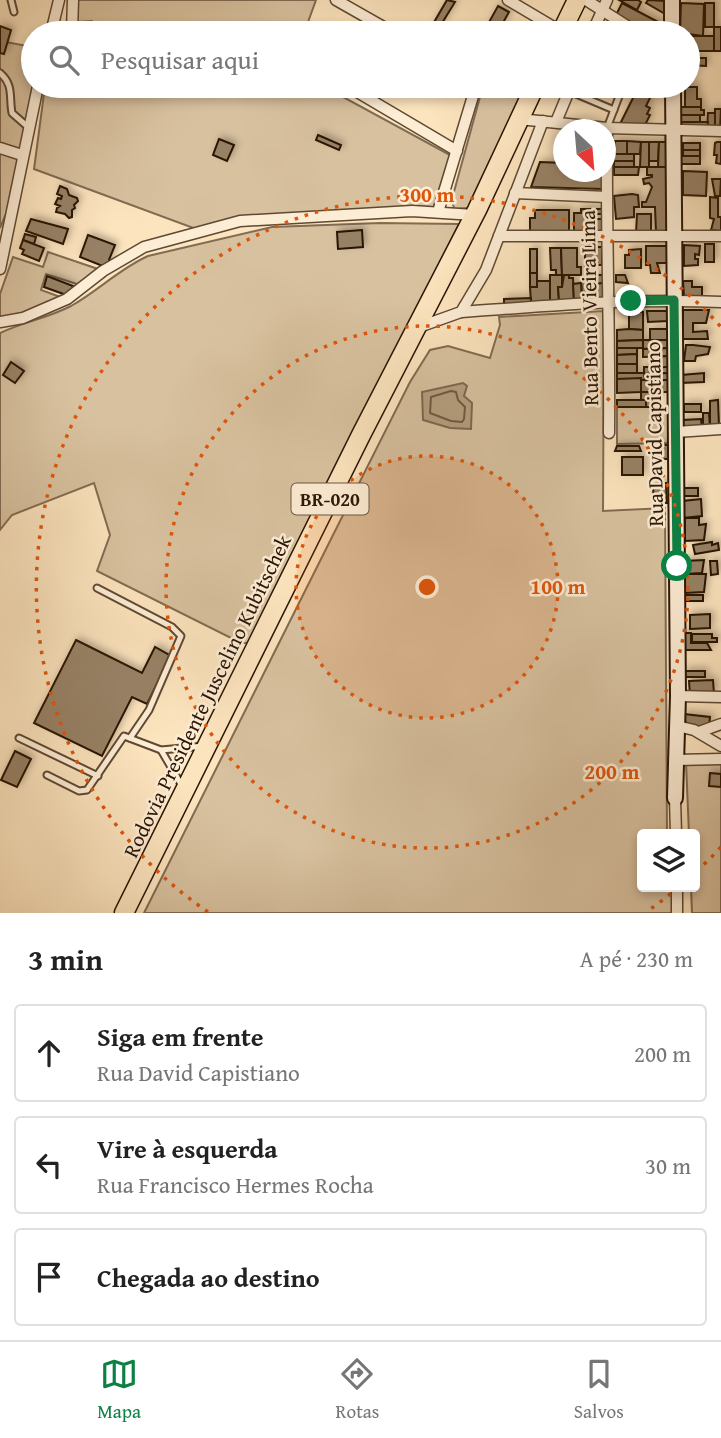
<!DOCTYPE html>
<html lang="pt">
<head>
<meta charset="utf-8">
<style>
  :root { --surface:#fff; --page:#f2f2f2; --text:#222; --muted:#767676; --line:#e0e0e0; --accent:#0b8043 }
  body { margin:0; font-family:"Gentium Book Plus",serif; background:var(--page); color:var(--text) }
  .controls { position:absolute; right:21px; bottom:21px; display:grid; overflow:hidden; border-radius:7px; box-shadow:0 4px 10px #0003 }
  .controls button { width:63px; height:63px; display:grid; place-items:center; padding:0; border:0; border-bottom:2px solid var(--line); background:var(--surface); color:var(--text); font:35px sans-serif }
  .compass { position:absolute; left:553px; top:119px; width:63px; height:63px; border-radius:50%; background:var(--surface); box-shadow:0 4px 10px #0003; rotate:154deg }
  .stop { position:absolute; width:21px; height:21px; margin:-16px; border:5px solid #0b8043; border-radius:50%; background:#fff }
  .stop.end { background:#0b8043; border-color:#fff; box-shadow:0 2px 7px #0008 }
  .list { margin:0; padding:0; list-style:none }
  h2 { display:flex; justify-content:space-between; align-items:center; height:91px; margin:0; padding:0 28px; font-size:30px }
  h2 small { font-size:23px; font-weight:400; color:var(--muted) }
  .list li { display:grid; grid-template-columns:46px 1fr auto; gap:21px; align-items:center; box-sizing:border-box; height:98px; margin:0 14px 14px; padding:0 14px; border:2px solid var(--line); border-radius:7px }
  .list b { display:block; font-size:26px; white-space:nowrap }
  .list p { margin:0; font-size:23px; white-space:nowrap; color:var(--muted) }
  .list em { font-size:23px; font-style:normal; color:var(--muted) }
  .icon { flex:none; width:38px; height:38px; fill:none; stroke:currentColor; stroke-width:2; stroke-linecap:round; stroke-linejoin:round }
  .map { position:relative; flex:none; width:721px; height:913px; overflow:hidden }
  .search { position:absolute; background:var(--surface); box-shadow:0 4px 10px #0003; left:21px; right:21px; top:21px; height:77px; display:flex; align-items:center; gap:18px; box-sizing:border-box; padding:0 24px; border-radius:38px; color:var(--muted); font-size:26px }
  .sheet { height:427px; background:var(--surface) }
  nav { display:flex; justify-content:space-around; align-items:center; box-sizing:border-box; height:98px; border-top:2px solid var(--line); background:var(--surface); font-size:19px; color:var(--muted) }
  nav a { display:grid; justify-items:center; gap:4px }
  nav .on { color:var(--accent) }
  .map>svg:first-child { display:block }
  .green { fill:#d8c19f; stroke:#816b52; stroke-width:2 }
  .water { fill:#b59e7f; stroke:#7d674e; stroke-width:2 }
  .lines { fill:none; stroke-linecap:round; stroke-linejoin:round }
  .shore { stroke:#705a42; stroke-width:2 }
  .building { fill:#978165; stroke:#2a1505; stroke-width:2; filter:url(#shadow) }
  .lane-casing { stroke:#5e4933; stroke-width:9 }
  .street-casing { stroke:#5e4933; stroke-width:13 }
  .secondary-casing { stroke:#2a1505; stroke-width:18 }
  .highway-casing { stroke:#2a1505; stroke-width:21 }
  .lane { stroke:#fdedd5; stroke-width:5 }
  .street { stroke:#fdedd5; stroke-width:10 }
  .secondary { stroke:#fdedd5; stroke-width:14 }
  .highway { stroke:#fce4be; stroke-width:18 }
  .route { stroke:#0b8043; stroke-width:9 }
  .ring { fill:none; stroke:#de560c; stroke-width:3.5; stroke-dasharray:3.5 7 }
  .labels { text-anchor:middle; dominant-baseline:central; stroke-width:5; stroke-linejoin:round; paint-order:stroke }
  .shield { fill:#fdedd5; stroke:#695643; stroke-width:2 }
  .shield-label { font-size:19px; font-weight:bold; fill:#2a1505 }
  .street-label { font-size:21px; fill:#2a1505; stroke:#fdedd5 }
  .centre { fill:#de560c; stroke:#fdedd5; stroke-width:3.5 }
  .ring-label { font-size:21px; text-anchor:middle; font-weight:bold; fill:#de560c; stroke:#fdedd5; stroke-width:5; stroke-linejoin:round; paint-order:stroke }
</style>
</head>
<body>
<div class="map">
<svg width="721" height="913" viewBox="0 0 721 913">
  <defs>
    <filter id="shadow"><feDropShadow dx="3" dy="-3" stdDeviation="3.5" flood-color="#0004"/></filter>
  </defs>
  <rect width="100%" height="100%" fill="#fce4be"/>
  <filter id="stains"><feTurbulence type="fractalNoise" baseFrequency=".00286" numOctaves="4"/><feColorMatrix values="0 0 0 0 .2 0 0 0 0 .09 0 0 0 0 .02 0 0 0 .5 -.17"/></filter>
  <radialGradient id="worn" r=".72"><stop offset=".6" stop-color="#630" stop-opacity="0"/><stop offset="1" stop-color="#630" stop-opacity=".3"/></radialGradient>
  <g class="green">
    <path d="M 74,0 L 316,0 L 304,33 L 105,33 L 92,21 L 75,22 Z"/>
    <path d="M 0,41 L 33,47 L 33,86 L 9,217 L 5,216 L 0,228 Z"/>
    <path d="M 45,86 L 323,86 L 450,155 L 433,209 L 196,229 L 34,169 Z"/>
    <path d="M 483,86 L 529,86 L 515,118 L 468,208 L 454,209 L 452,199 Z"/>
    <path d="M 380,223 L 459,224 L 249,643 L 241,643 L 97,571 L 110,535 L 94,483 L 12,515 L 0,530 L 0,333 C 23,322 48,318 71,306 C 98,291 119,269 148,256 L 272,227 Z"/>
    <path d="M 48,252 L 98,269 L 80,285 L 46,274 L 41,290 L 63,298 L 3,320 L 0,317 L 0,294 L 13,257 L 43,267 Z"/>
    <path d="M 604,311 L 603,511 L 665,508 L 667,834 L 642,834 L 642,887 L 672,887 L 674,913 L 144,913 L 330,541 L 410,382 L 430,350 L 448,346 L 490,358 L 500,325 L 499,317 Z"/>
    <path d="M 617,407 L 670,407 L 670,443 L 617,444 Z"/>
    <path d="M 721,761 L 721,913 L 692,913 L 691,887 L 695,887 L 695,834 L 689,834 L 686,762 Z"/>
  </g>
  <path class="water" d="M 463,383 L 467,386 L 464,396 L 472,403 L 471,429 L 450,428 L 423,420 L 422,392 Z"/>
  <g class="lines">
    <path class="shore" d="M 451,391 L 456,392 L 458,400 L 465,407 L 464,419 L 462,422 L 451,421 L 430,413 L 431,397 Z"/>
  </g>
  <g class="building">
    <path d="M 447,0 L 455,2 L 439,28 L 433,24 Z"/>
    <path d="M 619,0 L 638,0 L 641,2 L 637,10 Z"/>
    <path d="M 648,0 L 667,1 L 667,15 L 646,3 Z"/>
    <path d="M 622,3 L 662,24 L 658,33 L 650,33 L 616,15 Z"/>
    <path d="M 681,3 L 704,4 L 703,36 L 680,33 Z"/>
    <rect x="705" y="3" width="9" height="24"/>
    <path d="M 498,6 L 509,12 L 499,30 L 488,24 Z"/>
    <path d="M 0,26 L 11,30 L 4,54 L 0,53 Z"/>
    <rect x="714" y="27" width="7" height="24"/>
    <rect x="688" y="36" width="26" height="15"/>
    <path d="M 688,58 L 706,58 L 706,66 L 688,65 Z"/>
    <path d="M 639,86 L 651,86 L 647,94 L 651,96 L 646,106 L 650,108 L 647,114 L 650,115 L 644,127 L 620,124 Z"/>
    <path d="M 651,86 L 664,86 L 668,89 L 668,98 L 649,91 Z"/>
    <path d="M 685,87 L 697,87 L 697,99 L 701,99 L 701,107 L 685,107 Z"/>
    <path d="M 681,107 L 701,107 L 701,110 L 704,110 L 704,115 L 681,115 Z"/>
    <path d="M 715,109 L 721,109 L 720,129 L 715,129 Z"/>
    <path d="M 708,113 L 715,113 L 715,129 L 707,129 Z"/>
    <rect x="681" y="115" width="19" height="7"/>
    <path d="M 681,122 L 708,122 L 707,129 L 681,128 Z"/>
    <path d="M 318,135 L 341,145 L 339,150 L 316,140 Z"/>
    <path d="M 219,139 L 234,145 L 227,161 L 213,155 Z"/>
    <path d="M 615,141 L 627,141 L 627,154 L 614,154 Z"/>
    <path d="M 627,141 L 641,142 L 640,154 L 627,154 Z"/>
    <path d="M 641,142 L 649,142 L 649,167 L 640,167 Z"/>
    <path d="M 649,142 L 659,142 L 658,161 L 649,161 Z"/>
    <path d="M 659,142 L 668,142 L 667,167 L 658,167 Z"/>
    <path d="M 717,142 L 721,142 L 721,164 L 716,163 L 717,155 L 714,155 L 715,143 Z"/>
    <rect x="683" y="143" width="17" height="7"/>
    <rect x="683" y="150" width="17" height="6"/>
    <rect x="614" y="154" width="20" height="7"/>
    <rect x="680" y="156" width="20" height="8"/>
    <rect x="614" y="161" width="20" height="6"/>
    <path d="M 540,162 L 564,163 L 564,172 L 603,172 L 603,189 L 531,187 Z"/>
    <path d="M 614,167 L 639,167 L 638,175 L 614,175 Z"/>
    <path d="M 647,167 L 667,167 L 666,181 L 668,181 L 670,232 L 656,233 L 655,207 L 642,207 L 642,202 L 646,202 L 652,187 L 649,183 L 644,184 L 643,179 L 652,177 L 652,175 L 647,175 Z"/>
    <path d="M 683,171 L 707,172 L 706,196 L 683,195 Z"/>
    <path d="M 712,179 L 721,179 L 720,196 L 715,196 Z"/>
    <path d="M 60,186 L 67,189 L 69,195 L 77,198 L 78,201 L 74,205 L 75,208 L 72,210 L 72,217 L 69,218 L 65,214 L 56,212 L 57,208 L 60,206 L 55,204 L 58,198 L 61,199 L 62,196 L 57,194 Z"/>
    <path d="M 632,194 L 638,195 L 639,207 L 634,207 L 634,217 L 616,219 L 614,196 Z"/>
    <path d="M 710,197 L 718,198 L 718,217 L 721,217 L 721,231 L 711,230 L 714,219 L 710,218 Z"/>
    <path d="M 581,209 L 603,209 L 603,214 L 595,214 L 595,219 L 603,219 L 603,235 L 574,235 L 574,213 L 581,213 Z"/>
    <path d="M 535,210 L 569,210 L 569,231 L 564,231 L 564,235 L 530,235 L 530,218 L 535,218 Z"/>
    <path d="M 637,214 L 651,214 L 651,233 L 636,233 Z"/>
    <path d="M 31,219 L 68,229 L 63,244 L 26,231 Z"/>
    <path d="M 362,230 L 363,247 L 338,249 L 337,232 Z"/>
    <path d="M 25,234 L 36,237 L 34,244 L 23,240 Z"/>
    <path d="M 88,235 L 115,245 L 109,260 L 111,264 L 105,267 L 80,257 Z"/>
    <path d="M 23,240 L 44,248 L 39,261 L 22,254 L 24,250 L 20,248 Z"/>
    <rect x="705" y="244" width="9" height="18"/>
    <path d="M 684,245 L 700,246 L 699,255 L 695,254 L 695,259 L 698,259 L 698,265 L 684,266 Z"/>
    <path d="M 646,246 L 669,246 L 669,263 L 657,263 L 660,273 L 651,273 L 650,265 L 646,265 Z"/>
    <path d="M 585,247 L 602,247 L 602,265 L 597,265 L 597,262 L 590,262 L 590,270 L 585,270 Z"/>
    <path d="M 550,248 L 561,248 L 562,275 L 556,275 L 556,270 L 551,270 Z"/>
    <path d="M 561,248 L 577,248 L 577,267 L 581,267 L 581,275 L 562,275 Z"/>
    <rect x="530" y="249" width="7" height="24"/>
    <path d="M 641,249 L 641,268 L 625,268 L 625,255 L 629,255 L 629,250 Z"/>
    <rect x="530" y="273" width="7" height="14"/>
    <path d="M 550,275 L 562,275 L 562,287 L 558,287 L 559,301 L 550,301 Z"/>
    <path d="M 564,275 L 569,275 L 569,278 L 573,278 L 574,301 L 559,301 L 558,287 L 562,287 Z"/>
    <path d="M 592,275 L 603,275 L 603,283 L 596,284 Z"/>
    <path d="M 616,275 L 625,275 L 628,283 L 616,282 Z"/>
    <path d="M 47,276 L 73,286 L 69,296 L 44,287 Z"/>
    <path d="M 581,279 L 589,279 L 589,301 L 582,301 Z"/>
    <path d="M 537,281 L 550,281 L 550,301 L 531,303 L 530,287 L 537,287 Z"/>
    <path d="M 683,281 L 692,281 L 692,287 L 702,287 L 702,297 L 684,297 Z"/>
    <path d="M 581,283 L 582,301 L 574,301 L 573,284 Z"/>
    <path d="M 603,283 L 604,300 L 596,301 L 596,284 Z"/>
    <rect x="589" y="284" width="7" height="17"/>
    <path d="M 531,298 L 531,303 L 504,304 L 504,299 Z"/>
    <path d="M 683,310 L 709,310 L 706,323 L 693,323 L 693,332 L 707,331 L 708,339 L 683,339 Z"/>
    <path d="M 647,311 L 668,311 L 668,321 L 648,322 Z"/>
    <path d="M 629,312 L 643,312 L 643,330 L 629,329 Z"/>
    <path d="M 629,329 L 643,330 L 643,340 L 617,341 L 617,330 Z"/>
    <rect x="650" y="329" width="19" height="11"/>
    <path d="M 643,340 L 669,340 L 669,348 L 643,349 Z"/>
    <path d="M 643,340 L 643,348 L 617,348 L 617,341 Z"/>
    <path d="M 686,345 L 693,345 L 710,347 L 708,354 L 696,356 L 695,361 L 684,361 Z"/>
    <path d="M 617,348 L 637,348 L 637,354 L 617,355 Z"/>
    <path d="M 669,348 L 669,356 L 643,357 L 643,349 Z"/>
    <path d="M 637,354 L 637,364 L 617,364 L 617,355 Z"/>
    <path d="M 669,356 L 669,367 L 650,367 L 650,357 Z"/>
    <path d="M 11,362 L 24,371 L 15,383 L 3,375 Z"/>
    <rect x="617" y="364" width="20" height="9"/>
    <path d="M 644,367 L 669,367 L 669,373 L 644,374 Z"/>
    <path d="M 617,373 L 644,373 L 645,380 L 617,379 Z"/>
    <path d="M 669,373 L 669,380 L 645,380 L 645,374 Z"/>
    <path d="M 704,373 L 704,382 L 681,383 L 681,375 Z"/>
    <path d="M 641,378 L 641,392 L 617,393 L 617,379 Z"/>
    <path d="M 641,380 L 669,380 L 670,392 L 641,392 Z"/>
    <path d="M 641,392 L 658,392 L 658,397 L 654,397 L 655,407 L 646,407 L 646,400 L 641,400 Z"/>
    <rect x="617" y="400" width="29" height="7"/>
    <path d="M 718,400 L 719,426 L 710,426 L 710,401 Z"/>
    <rect x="684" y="404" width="17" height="8"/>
    <path d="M 703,413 L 709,413 L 710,427 L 703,427 Z"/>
    <path d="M 701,419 L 702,428 L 683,428 L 682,420 Z"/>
    <path d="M 654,445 L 669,445 L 669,459 L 655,459 Z"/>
    <path d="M 617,446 L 639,446 L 641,451 L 615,451 Z"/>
    <rect x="622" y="457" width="21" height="18"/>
    <path d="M 656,483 L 666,483 L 667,503 L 654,503 L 653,487 L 657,487 Z"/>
    <rect x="684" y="488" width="14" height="8"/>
    <path d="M 701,499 L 702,516 L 683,518 L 682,501 Z"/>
    <path d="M 685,518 L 699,518 L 699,525 L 706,524 L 704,540 L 685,541 Z"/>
    <path d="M 712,542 L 712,545 L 718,543 L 719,550 L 695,554 L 693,545 Z"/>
    <path d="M 704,560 L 702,573 L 685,574 L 684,561 Z"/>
    <path d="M 710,561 L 717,561 L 718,574 L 711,575 Z"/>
    <path d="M 684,574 L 706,574 L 704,592 L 685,593 Z"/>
    <rect x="685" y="595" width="18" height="6"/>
    <path d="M 710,614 L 710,628 L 690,629 L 690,615 Z"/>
    <path d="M 684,633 L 691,633 L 691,643 L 707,643 L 711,650 L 684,650 Z"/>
    <path d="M 692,634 L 712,634 L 712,638 L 717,638 L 717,642 L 692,642 Z"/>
    <path d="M 76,640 L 142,673 L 155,647 L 171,656 L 147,704 L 132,697 L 102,756 L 34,723 Z"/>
    <rect x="685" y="671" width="20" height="6"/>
    <path d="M 713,680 L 714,694 L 690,696 L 689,681 Z"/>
    <path d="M 684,714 L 710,717 L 709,727 L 686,725 Z"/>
    <path d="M 15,751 L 31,759 L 17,787 L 1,780 Z"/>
    <path d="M 710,773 L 721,774 L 721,787 L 709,786 Z"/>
  </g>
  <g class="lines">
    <g class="lane-casing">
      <g id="lane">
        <path d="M 11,0 L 14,12"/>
        <path d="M 0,73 C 14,85 9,97 12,113 L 28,127"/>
        <path d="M 569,91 L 614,110"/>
        <path d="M 607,128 L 623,86"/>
        <path d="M 97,588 L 172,627 L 181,636 L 149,710 L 130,738"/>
        <path d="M 19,738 L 98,776"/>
        <path d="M 161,750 L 182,786"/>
        <path d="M 47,775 L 79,791 L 87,790 L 124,736 L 161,750 L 204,746"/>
      </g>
    </g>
    <g class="street-casing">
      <g id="street">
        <path d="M 336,0 L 394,33"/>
        <path d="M 508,0 L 562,32"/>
        <path d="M 586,0 L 638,33"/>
        <path d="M 72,31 L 73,0"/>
        <path d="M 51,33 L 59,0"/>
        <path d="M 592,33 L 607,0"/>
        <path d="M 347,86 L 457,151"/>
        <path d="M 519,119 L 607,128"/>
        <path d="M 556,122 L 571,86"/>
        <path d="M 0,148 L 22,155"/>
        <path d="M 515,193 L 607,197"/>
        <path d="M 438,212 L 476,86"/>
        <path d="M 499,236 L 721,236"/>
        <path d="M 0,269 L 38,86"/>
        <path d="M 461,312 C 548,306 634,298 721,302"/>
        <path d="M 0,322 L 23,318 L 67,299 L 103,271 L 144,247 L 240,221 L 412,211 L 474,215"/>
        <path d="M 419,327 L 461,312 L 486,270 L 543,121"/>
        <path d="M 676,432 L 721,429"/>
        <path d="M 609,433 C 610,331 606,230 607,128 L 721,131"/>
        <path d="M 678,696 L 721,697"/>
        <path d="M 677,726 L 694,730 L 721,746"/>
        <path d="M 699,732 L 721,724"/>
        <path d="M 676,760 L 721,759"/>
        <path d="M 675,798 L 676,834"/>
        <path d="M 677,913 L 677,887"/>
      </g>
    </g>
    <g class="secondary-casing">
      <g id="secondary">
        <path d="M 672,0 L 672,33"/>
        <path d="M 673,86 L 678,696 L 675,798"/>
      </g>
    </g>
    <g class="highway-casing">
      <g id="highway">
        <path d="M 561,33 L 577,0"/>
        <path d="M 124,913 L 361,435 L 477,210 L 535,86"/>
      </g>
    </g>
    <use href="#lane" class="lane"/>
    <use href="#street" class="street"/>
    <use href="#secondary" class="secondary"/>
    <use href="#highway" class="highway"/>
  </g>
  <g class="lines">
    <path class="route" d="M 631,301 L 674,300 L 677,566"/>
  </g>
  <circle cx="427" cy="587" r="131" fill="#de560c" fill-opacity=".12"/>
  <g class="ring">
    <circle cx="427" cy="587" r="131"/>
    <circle cx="427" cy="587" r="261"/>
    <path d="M721 847A392 392 0 0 1 697 871M679 887A392 392 0 0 1 646 912M208 912A392 392 0 1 1 721 327"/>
  </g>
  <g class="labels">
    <rect class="shield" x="291.5" y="483.5" width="77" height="31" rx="5"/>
    <g class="shield-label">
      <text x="330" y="499">BR-020</text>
    </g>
    <g class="street-label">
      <text transform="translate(589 308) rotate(-91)">Rua Bento Vieira Lima</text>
      <text transform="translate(654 434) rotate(-91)">Rua David Capistiano</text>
      <text transform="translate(207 696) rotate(-64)">Rodovia Presidente Juscelino Kubitschek</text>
    </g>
  </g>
  <circle cx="427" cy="587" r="10" class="centre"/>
  <g class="ring-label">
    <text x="427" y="202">300 m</text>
    <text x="558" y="594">100 m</text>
    <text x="612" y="779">200 m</text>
  </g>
  <rect width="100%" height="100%" filter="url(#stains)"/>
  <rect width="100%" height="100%" fill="url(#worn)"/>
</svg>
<div class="controls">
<button><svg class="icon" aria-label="layers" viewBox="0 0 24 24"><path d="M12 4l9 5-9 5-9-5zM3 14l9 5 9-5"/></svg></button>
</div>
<svg class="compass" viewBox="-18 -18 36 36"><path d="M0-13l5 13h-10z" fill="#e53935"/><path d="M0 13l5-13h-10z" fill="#767676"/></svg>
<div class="stop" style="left:677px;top:566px"></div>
<div class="stop end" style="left:631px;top:301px"></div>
<div class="search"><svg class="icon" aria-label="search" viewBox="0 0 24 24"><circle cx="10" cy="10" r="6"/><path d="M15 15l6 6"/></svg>Pesquisar aqui</div>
</div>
<section class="sheet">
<h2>3 min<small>A pé · 230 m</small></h2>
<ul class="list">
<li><svg class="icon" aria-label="ahead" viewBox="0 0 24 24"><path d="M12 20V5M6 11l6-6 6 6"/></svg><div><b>Siga em frente</b><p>Rua David Capistiano</p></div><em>200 m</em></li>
<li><svg class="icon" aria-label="left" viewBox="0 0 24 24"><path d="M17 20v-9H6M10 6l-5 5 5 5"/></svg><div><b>Vire à esquerda</b><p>Rua Francisco Hermes Rocha</p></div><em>30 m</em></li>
<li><svg class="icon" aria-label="arrive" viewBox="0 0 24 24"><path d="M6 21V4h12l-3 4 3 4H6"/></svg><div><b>Chegada ao destino</b></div></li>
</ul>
</section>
<nav>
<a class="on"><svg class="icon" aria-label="map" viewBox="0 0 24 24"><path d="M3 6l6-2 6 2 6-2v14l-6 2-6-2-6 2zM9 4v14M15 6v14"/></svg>Mapa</a>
<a><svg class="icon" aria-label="directions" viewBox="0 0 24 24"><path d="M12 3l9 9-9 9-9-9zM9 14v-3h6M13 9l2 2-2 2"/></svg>Rotas</a>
<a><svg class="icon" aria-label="saved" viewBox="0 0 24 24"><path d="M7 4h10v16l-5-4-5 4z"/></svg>Salvos</a>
</nav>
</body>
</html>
